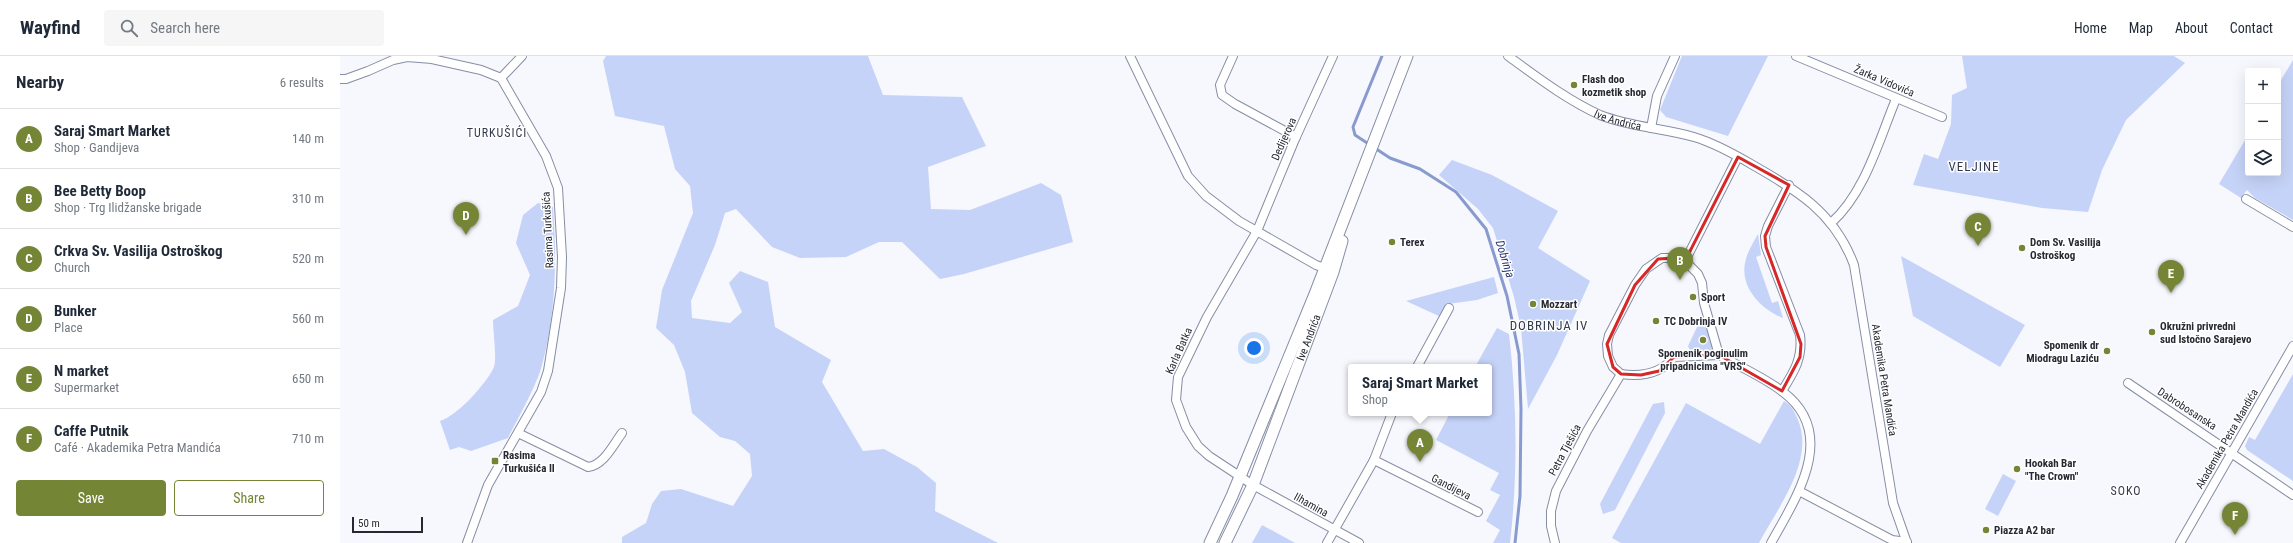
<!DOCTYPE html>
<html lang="en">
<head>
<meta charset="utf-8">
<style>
  :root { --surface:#fff; --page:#f6f6f7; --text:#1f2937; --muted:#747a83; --line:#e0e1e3; --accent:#748636 }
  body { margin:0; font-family:"Roboto Condensed",sans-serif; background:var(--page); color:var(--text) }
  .controls { position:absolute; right:12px; top:12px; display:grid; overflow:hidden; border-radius:4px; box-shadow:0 4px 16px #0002 }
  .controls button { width:36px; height:36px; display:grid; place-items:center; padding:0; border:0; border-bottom:1px solid var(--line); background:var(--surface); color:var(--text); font:20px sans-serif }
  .scale { position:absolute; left:12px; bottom:10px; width:71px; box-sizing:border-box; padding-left:4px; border:2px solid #262933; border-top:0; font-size:11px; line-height:14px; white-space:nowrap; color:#262933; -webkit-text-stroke:3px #fff; paint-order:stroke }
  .you { position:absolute; left:914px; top:292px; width:14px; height:14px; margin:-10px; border:3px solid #fff; border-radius:50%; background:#1a73e8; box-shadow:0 0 0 6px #1a73e833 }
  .badge { display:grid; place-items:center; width:26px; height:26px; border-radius:50%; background:var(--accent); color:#fff; font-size:13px; font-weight:700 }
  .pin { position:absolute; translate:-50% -33px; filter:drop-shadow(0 1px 2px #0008) }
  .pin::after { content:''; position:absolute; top:21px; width:14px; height:12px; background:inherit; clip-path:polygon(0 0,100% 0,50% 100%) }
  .popup { position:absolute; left:1008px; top:308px; width:144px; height:52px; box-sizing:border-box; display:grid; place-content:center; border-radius:4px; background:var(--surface); filter:drop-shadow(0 1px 3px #0005); font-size:13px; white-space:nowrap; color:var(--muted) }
  .popup b { font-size:15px; color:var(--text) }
  .popup::after { content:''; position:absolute; left:50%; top:100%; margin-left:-8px; border:8px solid transparent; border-top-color:var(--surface) }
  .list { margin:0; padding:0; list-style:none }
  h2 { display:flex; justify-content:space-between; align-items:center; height:52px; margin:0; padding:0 16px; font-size:17px }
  h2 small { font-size:13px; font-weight:400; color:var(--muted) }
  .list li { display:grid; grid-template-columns:26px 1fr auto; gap:12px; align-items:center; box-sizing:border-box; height:60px; padding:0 16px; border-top:1px solid var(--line) }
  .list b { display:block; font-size:15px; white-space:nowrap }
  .list p { margin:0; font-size:13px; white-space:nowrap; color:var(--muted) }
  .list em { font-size:13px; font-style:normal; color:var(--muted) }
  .actions { display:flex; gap:8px; padding:12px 16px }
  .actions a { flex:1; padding:9px 0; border:1px solid var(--accent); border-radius:4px; text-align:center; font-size:14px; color:var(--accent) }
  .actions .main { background:var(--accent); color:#fff }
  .icon { flex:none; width:22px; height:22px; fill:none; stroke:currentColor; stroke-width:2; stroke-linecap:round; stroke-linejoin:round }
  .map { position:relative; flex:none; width:1953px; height:487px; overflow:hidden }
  header { display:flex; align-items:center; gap:24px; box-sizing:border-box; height:56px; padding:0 20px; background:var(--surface); border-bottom:1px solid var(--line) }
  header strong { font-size:19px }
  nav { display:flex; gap:22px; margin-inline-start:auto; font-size:14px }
  .search { width:280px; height:36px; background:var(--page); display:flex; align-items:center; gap:10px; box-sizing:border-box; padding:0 14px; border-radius:4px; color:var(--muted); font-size:15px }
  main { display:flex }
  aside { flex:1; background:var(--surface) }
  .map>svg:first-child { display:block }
  .green { fill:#c6d3f8 }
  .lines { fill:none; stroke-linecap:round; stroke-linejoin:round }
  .stream { stroke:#899acf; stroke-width:3 }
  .street-casing { stroke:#868ea5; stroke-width:10 }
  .secondary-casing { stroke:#868ea5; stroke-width:13 }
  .street { stroke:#fff; stroke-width:8 }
  .secondary { stroke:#fff; stroke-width:11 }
  .marked { fill:none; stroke:#d62828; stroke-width:3; stroke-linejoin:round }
  .poi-dot { fill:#748636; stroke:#fff; stroke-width:1.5 }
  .labels { text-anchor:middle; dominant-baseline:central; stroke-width:3; stroke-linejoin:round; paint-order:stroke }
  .poi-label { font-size:11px; font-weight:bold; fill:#262933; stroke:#fff; text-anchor:start }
  .street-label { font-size:11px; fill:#262933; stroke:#fff }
  .neighbourhood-label { font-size:12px; letter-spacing:1px; fill:#343b4e; stroke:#fff }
  .water-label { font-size:12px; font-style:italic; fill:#293878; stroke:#fff }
  .quarter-label { font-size:13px; letter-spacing:1px; fill:#343b4e; stroke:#fff }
</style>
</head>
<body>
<header>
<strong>Wayfind</strong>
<div class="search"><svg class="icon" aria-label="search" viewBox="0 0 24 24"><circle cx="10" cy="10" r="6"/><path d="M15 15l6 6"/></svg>Search here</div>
<nav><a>Home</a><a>Map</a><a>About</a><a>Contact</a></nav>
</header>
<main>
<aside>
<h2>Nearby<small>6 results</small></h2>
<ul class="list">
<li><span class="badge">A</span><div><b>Saraj Smart Market</b><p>Shop · Gandijeva</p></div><em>140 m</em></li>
<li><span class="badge">B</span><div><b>Bee Betty Boop</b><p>Shop · Trg Ilidžanske brigade</p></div><em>310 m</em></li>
<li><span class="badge">C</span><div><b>Crkva Sv. Vasilija Ostroškog</b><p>Church</p></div><em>520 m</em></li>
<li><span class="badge">D</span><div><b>Bunker</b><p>Place</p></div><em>560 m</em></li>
<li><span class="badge">E</span><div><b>N market</b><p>Supermarket</p></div><em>650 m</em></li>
<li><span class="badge">F</span><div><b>Caffe Putnik</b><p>Café · Akademika Petra Mandića</p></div><em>710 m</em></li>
</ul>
<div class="actions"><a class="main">Save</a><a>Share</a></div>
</aside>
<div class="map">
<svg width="1953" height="487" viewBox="0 0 1953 487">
  <rect width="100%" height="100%" fill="#f6f8fd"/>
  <g class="green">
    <path d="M 266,0 L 528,0 L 543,39 L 622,41 L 646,90 L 588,111 L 591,153 L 630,154 L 701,127 L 721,139 L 733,186 L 624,218 L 600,223 L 562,186 L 539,186 L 506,201 L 460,202 L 432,191 L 396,153 L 385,157 L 375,189 L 351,245 L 352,262 L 390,267 L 402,256 L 389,227 L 400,215 L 428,226 L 435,271 L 491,304 L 482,326 L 523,395 L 544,393 L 577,411 L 596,427 L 595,455 L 658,487 L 282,487 L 282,481 L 306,467 L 312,448 L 321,435 L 341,433 L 393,450 L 412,420 L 410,398 L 395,385 L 380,381 L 352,357 L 345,316 L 334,289 L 316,272 L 322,234 L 353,157 L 350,130 L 335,113 L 324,70 L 275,60 L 263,5 Z"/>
    <path d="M 1342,0 L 1428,0 L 1388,80 L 1326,61 L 1320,54 Z"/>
    <path d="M 1622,0 L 1834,0 L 1845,7 L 1786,64 L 1762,114 L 1748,156 L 1702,152 L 1573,129 L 1584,98 L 1598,103 L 1611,68 L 1612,39 L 1627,32 Z"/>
    <path d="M 1953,4 L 1953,164 L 1915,142 L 1907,134 L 1901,142 L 1879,128 L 1908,79 L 1908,117 L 1938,117 L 1938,29 Z"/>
    <path d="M 1112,104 L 1152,119 L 1218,155 L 1198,192 L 1250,225 L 1217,299 L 1188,353 L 1181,272 L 1174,241 L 1153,172 L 1138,153 L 1099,119 Z"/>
    <path d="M 198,147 L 213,151 C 217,204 216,257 202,309 C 197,329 178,362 168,382 L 131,395 L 119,391 L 110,394 L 100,365 C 117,360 147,327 154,311 C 157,302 153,275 153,264 L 178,250 L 190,219 L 176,187 L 183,159 Z"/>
    <path d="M 1418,178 L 1421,199 L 1416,201 L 1432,247 L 1438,245 L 1443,262 C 1422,254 1400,232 1405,207 C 1407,196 1413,187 1418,178 Z"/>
    <path d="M 1561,200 L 1685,269 L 1660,311 L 1573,260 Z"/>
    <path d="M 1154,221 L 1158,237 L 1137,244 L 1108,248 L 1101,261 L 1066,245 Z"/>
    <path d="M 1361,269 L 1368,273 L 1373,294 L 1351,297 L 1348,290 L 1357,271 Z"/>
    <path d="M 1157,272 L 1169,278 C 1177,347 1178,418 1170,487 L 1153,487 L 1160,474 L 1146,465 L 1160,439 L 1150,434 L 1159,417 L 1096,384 L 1110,357 L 1149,357 L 1149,311 L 1135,311 Z"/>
    <path d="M 1953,318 L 1953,425 L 1907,394 L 1905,390 L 1909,381 L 1915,384 Z"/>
    <path d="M 1444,345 C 1452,350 1454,355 1458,364 C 1475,405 1438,451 1419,487 L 1281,487 L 1272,482 L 1346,347 L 1420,388 Z"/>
    <path d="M 1324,346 L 1325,357 L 1275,454 L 1263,458 L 1260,448 L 1313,348 Z"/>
    <path d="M 1663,418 L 1676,425 L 1658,460 L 1645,453 Z"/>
    <path d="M 922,469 L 955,487 L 912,487 Z"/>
  </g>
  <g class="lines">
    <path class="stream" d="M 1042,0 L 1013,71 L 1015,79 L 1050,102 L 1080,113 L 1116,136 L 1146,173 L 1167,240 L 1179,298 L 1181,353 L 1180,440 L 1175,487"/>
    <g class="street-casing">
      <g id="street">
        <path d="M 790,0 L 848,120 L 866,140 L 899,165 L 976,209 L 990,214"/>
        <path d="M 893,0 L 880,29 L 882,39 L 895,48 L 956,81"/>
        <path d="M 993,0 L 955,83 L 917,175 L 867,261 L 838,321 L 836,344 L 846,371 L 858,390 L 869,400 L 913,429 L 1019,487"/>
        <path id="s1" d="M 1168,0 C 1197,21 1227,44 1260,59 C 1290,71 1323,72 1354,81 C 1374,87 1394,98 1411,108 C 1457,134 1495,157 1514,209 L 1553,447 L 1567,487"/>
        <path d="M 1456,0 L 1602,61"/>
        <path d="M 161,22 L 182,0"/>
        <path d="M 0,23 L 6,23 L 28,15 L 53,4 L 67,1 L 92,3 L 141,14 L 161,22 L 206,100 L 218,132 L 222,201 L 221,232 L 208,315 L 201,336 L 148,429 L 127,487"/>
        <path d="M 1311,72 L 1317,40 L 1335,0"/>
        <path d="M 1906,143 L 1953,171"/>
        <path d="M 1491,167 C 1525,137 1539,84 1556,43"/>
        <path d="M 1345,205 L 1398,101"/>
        <path d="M 1077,311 L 1109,252"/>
        <path d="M 1281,318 L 1273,311 L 1268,300 L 1267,288 L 1269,279 L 1295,229 L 1306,213 L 1322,202 L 1335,202 L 1345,205 L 1358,218 L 1362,227 L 1364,247 L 1379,299 C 1400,311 1424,321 1443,336 C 1499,378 1456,442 1431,487"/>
        <path d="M 1281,318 C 1302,321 1321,318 1334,301 L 1379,299"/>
        <path d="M 1788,327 L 1953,439"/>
        <path d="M 1442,335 C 1454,316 1463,302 1460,279 L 1426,191 L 1425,180 L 1428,170 L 1449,129"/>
        <path d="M 1052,357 L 1034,404 L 1138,456"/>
        <path d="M 178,377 L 248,411 C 264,409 273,389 282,377"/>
        <path d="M 1459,435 L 1552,484 L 1567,486"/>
        <path d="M 987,487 L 1034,404"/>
        <path d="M 1215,487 L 1211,470 L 1211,455 L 1216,435 L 1247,375 L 1281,318"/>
        <path d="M 1840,487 L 1953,290"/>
      </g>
    </g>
    <g class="secondary-casing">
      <g id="secondary">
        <path d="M 870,487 L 892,440 L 975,238 L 1067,0"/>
        <path id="s2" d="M 885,487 L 913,429 L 993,216 L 1002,185"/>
      </g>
    </g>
    <use href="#street" class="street"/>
    <use href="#secondary" class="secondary"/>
  </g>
  <path class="marked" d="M 1398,101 L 1449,129 L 1425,180 L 1426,191 L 1461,288 L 1460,301 L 1442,335 L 1379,299 L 1334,301 L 1319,315 L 1301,319 L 1281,318 L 1273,311 L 1267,288 L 1295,229 L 1318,203 L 1335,202 L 1345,205 Z"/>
  <g class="poi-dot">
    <circle cx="1234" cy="29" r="4"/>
    <circle cx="1052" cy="186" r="4"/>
    <circle cx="1682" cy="192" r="4"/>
    <circle cx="1353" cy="241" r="4"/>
    <circle cx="1193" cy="248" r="4"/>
    <circle cx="1316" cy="265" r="4"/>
    <circle cx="1812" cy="276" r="4"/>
    <circle cx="1363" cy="284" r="4"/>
    <circle cx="1767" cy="295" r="4"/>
    <rect x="151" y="401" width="8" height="8" rx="2"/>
    <circle cx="1677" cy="413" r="4"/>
    <circle cx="1646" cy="474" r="4"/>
  </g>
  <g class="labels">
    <g class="poi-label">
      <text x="1242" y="23">Flash doo<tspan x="1242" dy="13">kozmetik shop</tspan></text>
      <text x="1060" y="186">Terex</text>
      <text x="1690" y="186">Dom Sv. Vasilija<tspan x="1690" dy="13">Ostroškog</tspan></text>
      <text x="1361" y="241">Sport</text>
      <text x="1201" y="248">Mozzart</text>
      <text x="1324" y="265">TC Dobrinja IV</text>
      <text x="1820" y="270">Okružni privredni<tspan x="1820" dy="13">sud Istočno Sarajevo</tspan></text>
      <text x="1759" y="289" text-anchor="end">Spomenik dr<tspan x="1759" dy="13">Miodragu Laziću</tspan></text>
      <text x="1363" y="297" text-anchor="middle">Spomenik poginulim<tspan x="1363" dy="13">pripadnicima "VRS"</tspan></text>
      <text x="163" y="399">Rasima<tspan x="163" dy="13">Turkušića II</tspan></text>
      <text x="1685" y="407">Hookah Bar<tspan x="1685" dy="13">"The Crown"</tspan></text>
      <text x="1654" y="474">Piazza A2 bar</text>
    </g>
    <g class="street-label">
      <text transform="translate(1544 25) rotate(23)">Žarka Vidovića</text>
      <text stroke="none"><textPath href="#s1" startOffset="128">Ive Andrića</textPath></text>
      <text transform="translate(944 83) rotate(-66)">Dedijerova</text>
      <text transform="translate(208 174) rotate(-93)">Rasima Turkušića</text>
      <text stroke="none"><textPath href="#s2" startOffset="222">Ive Andrića</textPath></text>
      <text transform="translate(839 295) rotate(-66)">Karla Batka</text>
      <text transform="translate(1544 324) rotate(81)">Akademika Petra Mandića</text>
      <text transform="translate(1847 353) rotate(33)">Dabrobosanska</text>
      <text transform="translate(1887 383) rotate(-60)">Akademika Petra Mandića</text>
      <text transform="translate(1225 394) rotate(-62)">Petra Tješića</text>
      <text transform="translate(1111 431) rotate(27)">Gandijeva</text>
      <text transform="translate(971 449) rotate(29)">Ilhamina</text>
    </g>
    <g class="neighbourhood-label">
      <text x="157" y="77">TURKUŠIĆI</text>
      <text x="1786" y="435">SOKO</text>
    </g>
    <g class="water-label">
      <text transform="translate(1165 203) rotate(73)">Dobrinja</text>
    </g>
    <g class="quarter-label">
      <text x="1634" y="110">VELJINE</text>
      <text x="1209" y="269">DOBRINJA IV</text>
    </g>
  </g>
</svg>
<div class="controls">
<button>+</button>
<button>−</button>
<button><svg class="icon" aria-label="layers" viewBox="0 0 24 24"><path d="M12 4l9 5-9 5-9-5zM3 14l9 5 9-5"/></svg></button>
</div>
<div class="scale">50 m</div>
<div class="you"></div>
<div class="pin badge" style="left:1080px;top:406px">A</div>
<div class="popup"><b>Saraj Smart Market</b>Shop</div>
<div class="pin badge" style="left:1340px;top:224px">B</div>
<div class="pin badge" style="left:1638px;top:190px">C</div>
<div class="pin badge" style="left:126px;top:179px">D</div>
<div class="pin badge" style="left:1831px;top:237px">E</div>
<div class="pin badge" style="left:1895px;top:479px">F</div>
</div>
</main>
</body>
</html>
